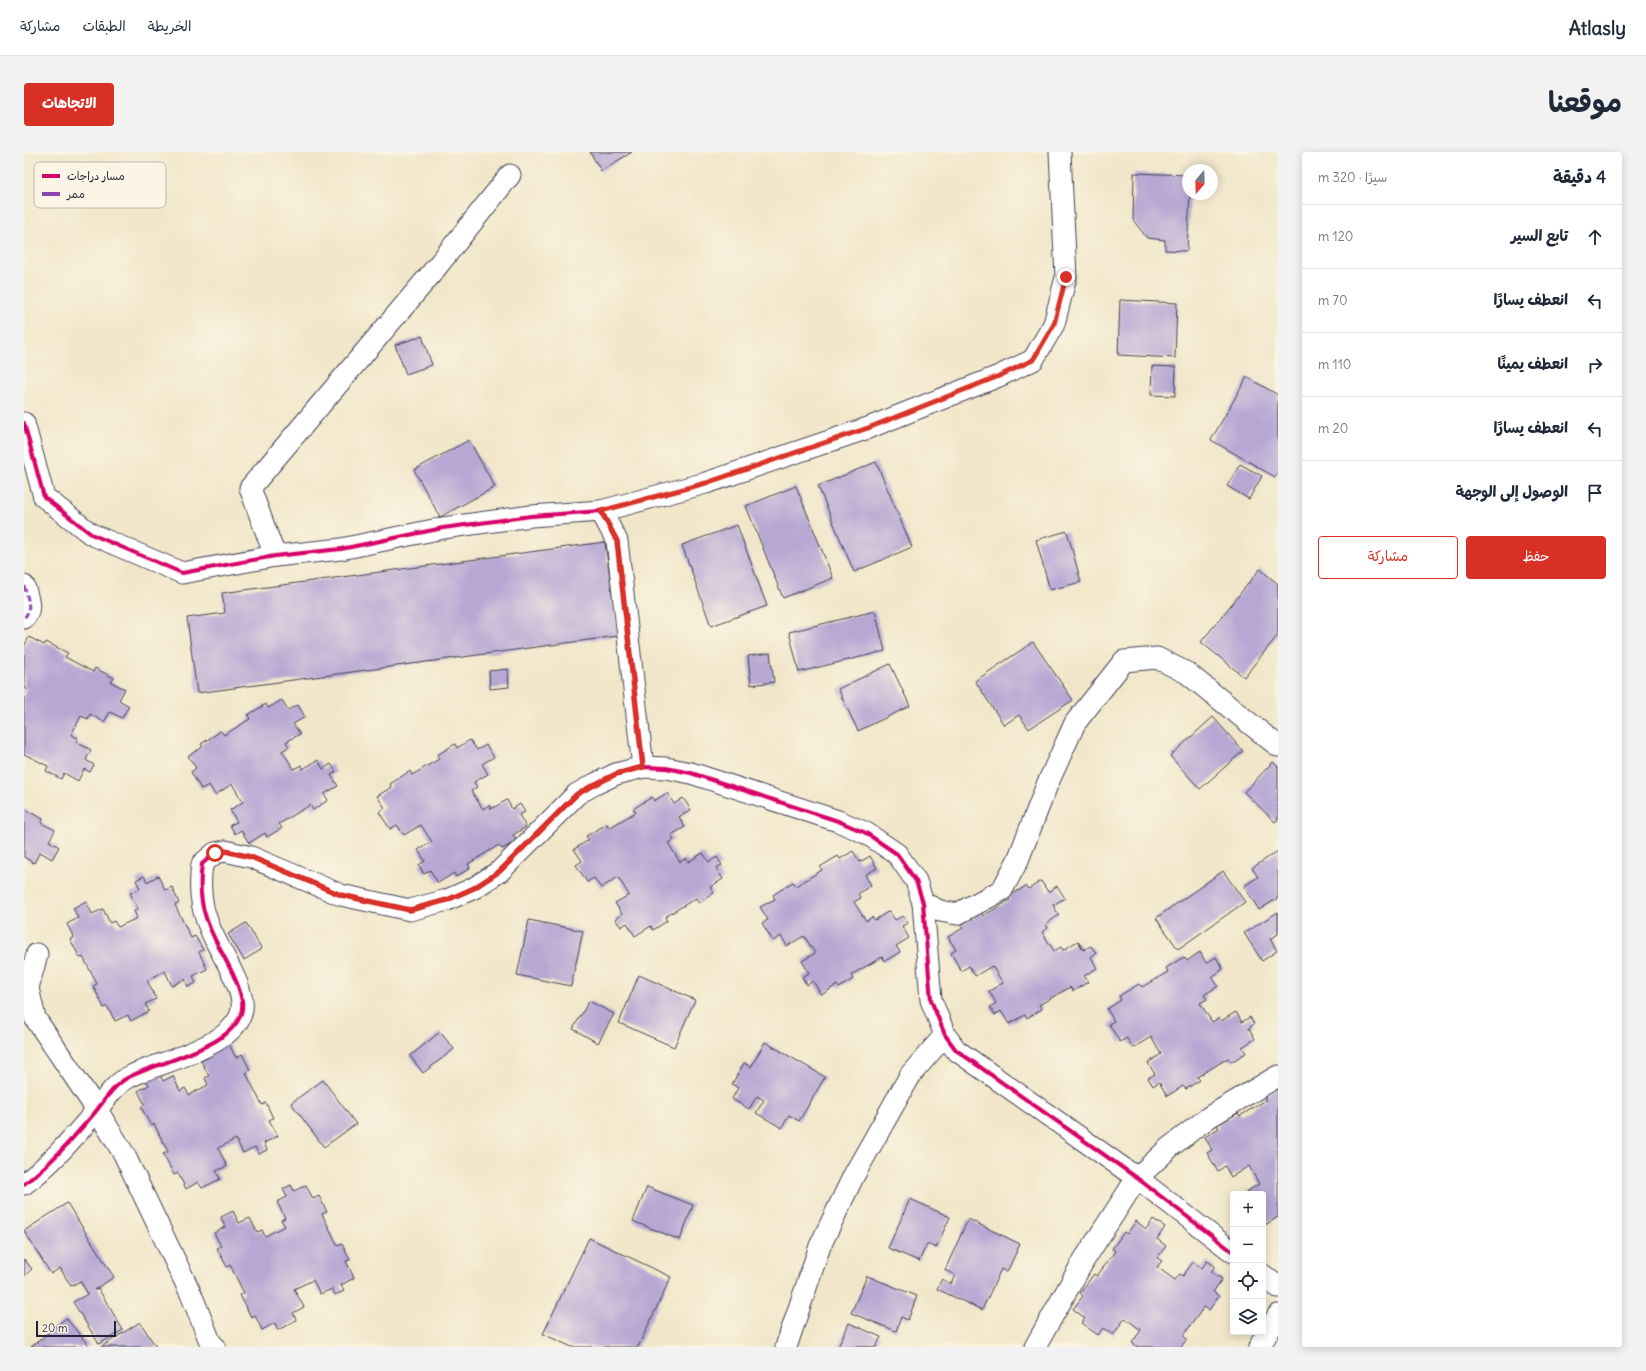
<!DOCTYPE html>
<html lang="ar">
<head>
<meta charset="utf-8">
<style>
  :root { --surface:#fff; --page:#f2f2f3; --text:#1f2937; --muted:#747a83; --line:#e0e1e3; --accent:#d93025 }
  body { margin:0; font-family:Delius,"Playpen Sans Arabic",sans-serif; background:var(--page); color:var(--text); direction:rtl }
  .controls { position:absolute; right:12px; bottom:12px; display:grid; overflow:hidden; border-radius:4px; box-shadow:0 2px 10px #0003 }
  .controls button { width:36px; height:36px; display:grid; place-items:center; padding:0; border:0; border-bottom:1px solid var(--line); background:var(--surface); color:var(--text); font:20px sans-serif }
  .compass { position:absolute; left:1158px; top:12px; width:36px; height:36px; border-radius:50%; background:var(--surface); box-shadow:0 2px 10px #0003; rotate:199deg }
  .scale { position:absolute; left:12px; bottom:10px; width:80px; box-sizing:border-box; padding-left:4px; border:2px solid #22223b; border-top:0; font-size:11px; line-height:14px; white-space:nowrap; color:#22223b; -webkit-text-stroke:3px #fcf5e5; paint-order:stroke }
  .stop { position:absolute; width:12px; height:12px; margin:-9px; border:3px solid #d93025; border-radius:50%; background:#fff }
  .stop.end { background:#d93025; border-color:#fff; box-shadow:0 1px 4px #0008 }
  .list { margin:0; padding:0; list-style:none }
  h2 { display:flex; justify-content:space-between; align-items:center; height:52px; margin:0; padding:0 16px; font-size:17px }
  h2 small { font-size:13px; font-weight:400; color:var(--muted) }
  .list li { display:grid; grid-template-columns:26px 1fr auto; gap:12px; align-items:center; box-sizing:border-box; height:64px; padding:0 16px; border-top:1px solid var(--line) }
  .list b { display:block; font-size:15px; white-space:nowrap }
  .list em { font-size:13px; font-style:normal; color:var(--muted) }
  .actions { display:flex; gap:8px; padding:12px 16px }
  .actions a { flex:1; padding:9px 0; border:1px solid var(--accent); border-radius:4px; text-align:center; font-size:14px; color:var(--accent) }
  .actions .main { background:var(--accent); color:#fff }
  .icon { flex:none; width:22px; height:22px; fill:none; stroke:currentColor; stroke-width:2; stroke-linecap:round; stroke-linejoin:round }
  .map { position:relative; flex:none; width:1254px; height:1195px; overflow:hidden; direction:ltr; border-radius:4px }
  header { display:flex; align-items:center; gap:24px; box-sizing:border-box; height:56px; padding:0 20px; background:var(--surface); border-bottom:1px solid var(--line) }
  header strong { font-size:19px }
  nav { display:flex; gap:22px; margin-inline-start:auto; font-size:14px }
  .intro { display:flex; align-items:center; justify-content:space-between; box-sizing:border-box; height:96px; padding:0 24px }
  h1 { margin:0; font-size:28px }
  .button { padding:10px 18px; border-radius:4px; background:var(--accent); color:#fff; font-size:14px; font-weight:700 }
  main { display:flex; gap:24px; padding:0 24px }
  aside { flex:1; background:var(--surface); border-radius:4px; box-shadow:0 2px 10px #0003 }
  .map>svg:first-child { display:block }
  .building { fill:#b6a7d3 }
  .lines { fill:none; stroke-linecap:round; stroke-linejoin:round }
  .minor-casing { stroke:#413f50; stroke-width:23 }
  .minor { stroke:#fff; stroke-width:21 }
  .quiet { stroke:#8e44ad; stroke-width:3; stroke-dasharray:6 3; stroke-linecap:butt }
  .cycleway-casing { stroke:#fcf5e5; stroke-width:6 }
  .cycleway { stroke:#d6006c; stroke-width:4 }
  .route { stroke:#d93025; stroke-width:5 }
  .key { fill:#fcf5e5; stroke:#bbb6b2; stroke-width:1 }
  .key-label { font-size:11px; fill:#22223b }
</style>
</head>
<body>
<header>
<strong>Atlasly</strong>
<nav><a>الخريطة</a><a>الطبقات</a><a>مشاركة</a></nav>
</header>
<div class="intro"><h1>موقعنا</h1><a class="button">الاتجاهات</a></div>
<main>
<aside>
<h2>4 دقيقة<small>سيرًا · 320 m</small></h2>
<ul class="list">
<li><svg class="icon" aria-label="ahead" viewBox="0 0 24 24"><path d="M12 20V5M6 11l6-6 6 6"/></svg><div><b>تابع السير</b></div><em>120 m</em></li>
<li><svg class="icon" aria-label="left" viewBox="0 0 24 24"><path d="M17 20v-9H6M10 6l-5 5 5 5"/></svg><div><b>انعطف يسارًا</b></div><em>70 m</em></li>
<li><svg class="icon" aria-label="right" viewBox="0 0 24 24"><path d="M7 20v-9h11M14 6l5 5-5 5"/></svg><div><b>انعطف يمينًا</b></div><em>110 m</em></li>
<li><svg class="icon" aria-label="left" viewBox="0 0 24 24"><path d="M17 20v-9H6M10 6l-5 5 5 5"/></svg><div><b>انعطف يسارًا</b></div><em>20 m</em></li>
<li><svg class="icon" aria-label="arrive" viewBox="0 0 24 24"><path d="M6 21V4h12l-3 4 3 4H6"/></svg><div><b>الوصول إلى الوجهة</b></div></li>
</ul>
<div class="actions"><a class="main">حفظ</a><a>مشاركة</a></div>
</aside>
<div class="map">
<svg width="1254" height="1195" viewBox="0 0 1254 1195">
  <rect width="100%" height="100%" fill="#fcf5e5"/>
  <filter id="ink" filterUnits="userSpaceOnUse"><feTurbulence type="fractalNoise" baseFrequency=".025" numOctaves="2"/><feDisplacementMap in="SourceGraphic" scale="8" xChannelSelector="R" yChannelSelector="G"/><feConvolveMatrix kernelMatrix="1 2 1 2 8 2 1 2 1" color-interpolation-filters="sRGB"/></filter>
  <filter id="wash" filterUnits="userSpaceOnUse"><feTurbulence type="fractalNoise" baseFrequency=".012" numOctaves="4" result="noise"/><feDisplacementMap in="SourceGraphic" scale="16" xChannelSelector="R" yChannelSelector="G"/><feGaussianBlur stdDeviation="0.9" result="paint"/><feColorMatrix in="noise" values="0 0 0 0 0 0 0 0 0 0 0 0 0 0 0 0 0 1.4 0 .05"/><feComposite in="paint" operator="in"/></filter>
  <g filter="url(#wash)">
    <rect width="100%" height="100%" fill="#f1e6c9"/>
    <g id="blocks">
      <g class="building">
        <path d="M 566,0 L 608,0 L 577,19 Z"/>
        <path d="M 1110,21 L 1164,23 L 1164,42 L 1166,42 L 1163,99 L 1141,98 L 1141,88 L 1123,86 L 1109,68 Z"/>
        <path d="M 1096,148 L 1153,151 L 1151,206 L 1094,203 Z"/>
        <path d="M 398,184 L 408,213 L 382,222 L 371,193 Z"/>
        <path d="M 1128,214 L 1152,215 L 1151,244 L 1127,243 Z"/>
        <path d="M 1223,225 L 1254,243 L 1254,319 L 1251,325 L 1187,288 Z"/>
        <path d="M 445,288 L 471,335 L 416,365 L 390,318 Z"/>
        <path d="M 852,310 L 888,395 L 830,420 L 794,334 Z"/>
        <path d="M 1216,312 L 1238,324 L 1225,347 L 1203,334 Z"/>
        <path d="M 772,334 L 809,426 L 759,446 L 722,354 Z"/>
        <path d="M 713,373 L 743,454 L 687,474 L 658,393 Z"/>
        <path d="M 1043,379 L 1057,430 L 1026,438 L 1012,388 Z"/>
        <path d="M 581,390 L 594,484 L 173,541 L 163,466 L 201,461 L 198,441 Z"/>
        <path d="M 1236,417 L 1254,432 L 1254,483 L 1220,525 L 1177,490 Z"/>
        <path d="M 851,459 L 861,499 L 775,520 L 765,480 Z"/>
        <path d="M 5,485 L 20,493 L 22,490 L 44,501 L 41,505 L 69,520 L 71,516 L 90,526 L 87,530 L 101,537 L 95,548 L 105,554 L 98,566 L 86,560 L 80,570 L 66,562 L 64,567 L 57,564 L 47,583 L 54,586 L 52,590 L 67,598 L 62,608 L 70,613 L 66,620 L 60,617 L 54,629 L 40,621 L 37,627 L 22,619 L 24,614 L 0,602 L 0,542 L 3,537 L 0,536 L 0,495 Z"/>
        <path d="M 1009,490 L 1049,548 L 1005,577 L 995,563 L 980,573 L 951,529 Z"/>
        <path d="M 746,501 L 750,530 L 727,533 L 724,504 Z"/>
        <path d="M 866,512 L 886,554 L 834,579 L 814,537 Z"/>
        <path d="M 484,517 L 485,535 L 466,537 L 465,519 Z"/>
        <path d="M 258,548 L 264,558 L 274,553 L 281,565 L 269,572 L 276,582 L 262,590 L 265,595 L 258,599 L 270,617 L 277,613 L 279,617 L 294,608 L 299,617 L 307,612 L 312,620 L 307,623 L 314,634 L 300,642 L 304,648 L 289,658 L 286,653 L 255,672 L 258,676 L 243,685 L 241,681 L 225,691 L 217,678 L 211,682 L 206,673 L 213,670 L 206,658 L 219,650 L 208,632 L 191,643 L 185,633 L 177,637 L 167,620 L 172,616 L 164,604 L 179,595 L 177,592 L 197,579 L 200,583 L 226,567 L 224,563 L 242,552 L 244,556 Z"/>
        <path d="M 1189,565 L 1219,599 L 1176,637 L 1146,604 Z"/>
        <path d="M 446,588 L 453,598 L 462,593 L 470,605 L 458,612 L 464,622 L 450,630 L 453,635 L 447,639 L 459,657 L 465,653 L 467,657 L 483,648 L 488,657 L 496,652 L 501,660 L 495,663 L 502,675 L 489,683 L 493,689 L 478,697 L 475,693 L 444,712 L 446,716 L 432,725 L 430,721 L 414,731 L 406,718 L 400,722 L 395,713 L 401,709 L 394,698 L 408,690 L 397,673 L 380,683 L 373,673 L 366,677 L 355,660 L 361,656 L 353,644 L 368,635 L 366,632 L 386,619 L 388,623 L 415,607 L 413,603 L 431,592 L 433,596 Z"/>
        <path d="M 1249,610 L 1254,615 L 1254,667 L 1251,670 L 1220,640 Z"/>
        <path d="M 643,641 L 650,652 L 659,646 L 667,658 L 655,665 L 661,675 L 647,683 L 650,688 L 644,691 L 656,710 L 662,706 L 664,710 L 679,701 L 685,710 L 693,705 L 698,713 L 692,716 L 699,727 L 686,735 L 690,741 L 675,751 L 672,746 L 641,765 L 643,769 L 629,778 L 627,774 L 611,784 L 603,771 L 597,775 L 591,767 L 598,762 L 591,751 L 605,743 L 594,725 L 577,736 L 570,726 L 563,730 L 552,713 L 558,709 L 550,697 L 565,688 L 562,684 L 583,672 L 585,676 L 612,660 L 609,657 L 628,645 L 630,649 Z"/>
        <path d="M 0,657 L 19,667 L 17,671 L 31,678 L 25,689 L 35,695 L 28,707 L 16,700 L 10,711 L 0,705 Z"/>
        <path d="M 829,699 L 836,710 L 846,704 L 853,716 L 841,723 L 847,733 L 834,742 L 837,746 L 830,750 L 842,769 L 848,765 L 851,768 L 865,759 L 871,768 L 879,764 L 884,771 L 878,774 L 885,786 L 872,794 L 876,800 L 861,809 L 858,805 L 827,823 L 829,827 L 815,836 L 813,833 L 797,843 L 789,829 L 783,833 L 778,825 L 785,821 L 778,809 L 791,801 L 780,784 L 763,794 L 757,784 L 749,789 L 738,771 L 744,768 L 736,755 L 751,747 L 749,743 L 769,730 L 772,734 L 798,718 L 796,715 L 814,704 L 816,707 Z"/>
        <path d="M 1254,699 L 1254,746 L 1235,758 L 1220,734 L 1234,725 L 1228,716 Z"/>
        <path d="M 1199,719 L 1221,750 L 1154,797 L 1132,766 Z"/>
        <path d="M 120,724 L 123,730 L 134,724 L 141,738 L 148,735 L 155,751 L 151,753 L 167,786 L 171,784 L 179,798 L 175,800 L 183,817 L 169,824 L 172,831 L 164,835 L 161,827 L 148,834 L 141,819 L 123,828 L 132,847 L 121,852 L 125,859 L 107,869 L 104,863 L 91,869 L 83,854 L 80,856 L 69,834 L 73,832 L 59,805 L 56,806 L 46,787 L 50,786 L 43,772 L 54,766 L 49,756 L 62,749 L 68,762 L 79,757 L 86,771 L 90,769 L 94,775 L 113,766 L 110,759 L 114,757 L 106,741 L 116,737 L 112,728 Z"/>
        <path d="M 1017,729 L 1024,740 L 1033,734 L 1041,746 L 1029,753 L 1035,763 L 1022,772 L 1024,776 L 1018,780 L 1030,799 L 1037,795 L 1039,798 L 1054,789 L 1059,798 L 1067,794 L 1072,801 L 1067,805 L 1073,816 L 1060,824 L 1064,830 L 1049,839 L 1046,835 L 1015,853 L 1018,857 L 1003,866 L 1001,863 L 985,872 L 977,859 L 971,863 L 966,855 L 972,851 L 965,839 L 979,831 L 968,814 L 951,824 L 945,814 L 937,819 L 927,801 L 932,798 L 924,785 L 939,776 L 937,773 L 957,760 L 959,764 L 986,748 L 984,745 L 1002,734 L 1005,737 Z"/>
        <path d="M 1254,760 L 1254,782 L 1246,787 L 1253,799 L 1238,809 L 1220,781 Z"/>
        <path d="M 505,768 L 559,779 L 547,834 L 493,823 Z"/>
        <path d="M 222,771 L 238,797 L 220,808 L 204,782 Z"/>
        <path d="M 1176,800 L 1182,811 L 1192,805 L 1199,817 L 1188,825 L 1194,834 L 1180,843 L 1183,847 L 1176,851 L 1188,870 L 1195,866 L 1197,869 L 1212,860 L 1218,870 L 1226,865 L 1230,872 L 1225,876 L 1231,887 L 1218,895 L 1222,901 L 1207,910 L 1204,906 L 1173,925 L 1176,928 L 1162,937 L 1159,934 L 1143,944 L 1135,930 L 1129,934 L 1124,926 L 1131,922 L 1124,911 L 1137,902 L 1127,885 L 1109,896 L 1103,886 L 1096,890 L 1085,872 L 1090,869 L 1083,857 L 1097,848 L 1095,844 L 1115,832 L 1118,835 L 1144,820 L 1142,816 L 1160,805 L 1163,809 Z"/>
        <path d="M 615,823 L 671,848 L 650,895 L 595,871 Z"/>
        <path d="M 565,849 L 590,862 L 574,891 L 549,877 Z"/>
        <path d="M 416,880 L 430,897 L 399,921 L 386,904 Z"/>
        <path d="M 741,890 L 801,925 L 775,969 L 765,963 L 758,976 L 732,961 L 740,948 L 733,944 L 725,957 L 708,947 L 714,936 L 708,932 L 720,911 L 727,915 Z"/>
        <path d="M 205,892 L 212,906 L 218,902 L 226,918 L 222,921 L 238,953 L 242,951 L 249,966 L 245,968 L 254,984 L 240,991 L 243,998 L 235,1002 L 231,995 L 219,1001 L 212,987 L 194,996 L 203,1014 L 192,1019 L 196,1027 L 178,1036 L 174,1030 L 162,1037 L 154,1021 L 150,1023 L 139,1002 L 144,1000 L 130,972 L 127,974 L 117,955 L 121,953 L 114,939 L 125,933 L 120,923 L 133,917 L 139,929 L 149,924 L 156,939 L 161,936 L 165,943 L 184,933 L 181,926 L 185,924 L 177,909 L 187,904 L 182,895 Z"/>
        <path d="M 299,928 L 332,972 L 300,995 L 267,951 Z"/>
        <path d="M 1254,936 L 1254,1065 L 1241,1073 L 1239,1069 L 1239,1042 L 1223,1042 L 1222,1040 L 1235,1032 L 1225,1014 L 1207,1025 L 1201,1014 L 1194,1019 L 1183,1001 L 1188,998 L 1181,985 L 1195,976 L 1193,973 L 1214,961 L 1216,964 L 1242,948 L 1240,945 Z"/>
        <path d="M 267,1033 L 270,1039 L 282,1033 L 289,1047 L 295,1044 L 303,1060 L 298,1062 L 314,1094 L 318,1092 L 326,1108 L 322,1109 L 330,1126 L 317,1133 L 320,1139 L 311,1143 L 308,1137 L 296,1142 L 289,1128 L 270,1137 L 280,1155 L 269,1161 L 272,1168 L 254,1178 L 251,1171 L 238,1178 L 231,1163 L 227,1165 L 216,1143 L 220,1141 L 206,1113 L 203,1115 L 193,1096 L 197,1094 L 190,1081 L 201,1075 L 197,1065 L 209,1059 L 215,1071 L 226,1066 L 233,1080 L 238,1078 L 241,1084 L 261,1074 L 257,1068 L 261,1066 L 253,1050 L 263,1045 L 259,1037 Z"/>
        <path d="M 623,1035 L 669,1053 L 656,1088 L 609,1069 Z"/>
        <path d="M 886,1047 L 926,1065 L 912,1096 L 903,1092 L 895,1109 L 864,1096 Z"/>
        <path d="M 43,1051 L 90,1125 L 70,1138 L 74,1136 L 99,1178 L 75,1192 L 49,1150 L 64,1142 L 56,1129 L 47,1134 L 36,1116 L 27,1122 L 0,1079 Z"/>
        <path d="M 944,1067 L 996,1092 L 983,1120 L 977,1117 L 958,1158 L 913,1137 L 918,1127 L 927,1132 L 931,1123 L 921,1118 Z"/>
        <path d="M 1129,1067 L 1141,1075 L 1133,1087 L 1142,1094 L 1133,1106 L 1138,1109 L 1133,1115 L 1151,1128 L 1156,1122 L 1159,1124 L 1169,1110 L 1178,1116 L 1183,1109 L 1191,1114 L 1187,1120 L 1198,1127 L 1189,1140 L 1195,1144 L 1185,1158 L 1180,1155 L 1159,1184 L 1163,1187 L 1157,1195 L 1114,1195 L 1108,1191 L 1117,1178 L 1101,1166 L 1089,1183 L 1079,1176 L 1074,1183 L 1057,1171 L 1061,1166 L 1049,1157 L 1059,1144 L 1056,1141 L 1070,1122 L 1073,1124 L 1091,1099 L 1088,1097 L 1100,1080 L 1103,1082 L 1112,1069 L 1122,1077 Z"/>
        <path d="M 565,1086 L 647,1125 L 614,1195 L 548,1195 L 519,1182 Z"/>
        <path d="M 0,1107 L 8,1117 L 0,1124 Z"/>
        <path d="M 843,1124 L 893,1144 L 884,1168 L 877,1165 L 872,1179 L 827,1161 Z"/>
        <path d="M 42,1166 L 66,1195 L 7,1195 Z"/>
        <path d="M 116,1170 L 132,1195 L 77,1195 Z"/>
        <path d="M 825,1171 L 857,1185 L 852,1195 L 814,1195 Z"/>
      </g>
    </g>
  </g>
  <g filter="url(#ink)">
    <use href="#blocks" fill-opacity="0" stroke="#413f50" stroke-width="1"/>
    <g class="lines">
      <g class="minor-casing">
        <g id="minor">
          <path d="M 0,271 L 20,345 L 67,382 L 158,421 L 251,404 L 317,397 L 419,376 L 507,364 L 577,359 L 593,389 L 619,615"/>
          <path d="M 577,359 L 682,331 L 844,276 L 975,224 L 1009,208 L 1030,172 L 1042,125 L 1036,0"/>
          <path d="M 251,404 L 226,336 L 407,122 L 486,23"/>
          <path d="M 0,434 C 3,444 9,457 0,466"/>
          <path d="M 899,751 L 916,759 L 933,762 L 978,738 L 994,708 L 1023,633 L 1051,571 L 1100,509 L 1133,506 L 1163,521 L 1254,594"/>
          <path d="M 13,802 L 4,836 L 11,866 L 73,958 L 100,1002 L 167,1142 L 187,1192 L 191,1195"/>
          <path d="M 0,1032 C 26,1013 47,988 68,964 C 80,950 89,933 105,925 C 135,909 224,893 218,849 C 215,832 206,816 198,801 C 181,770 173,748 178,712 L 191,701 L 201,699 L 227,705 L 317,743 L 386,758 L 423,748 L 450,736 L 476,719 L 553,642 L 571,632 L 592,622 L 619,615 L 642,616 L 667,621 L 814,669 L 842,681 L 873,702 L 892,729 L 899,751 L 907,848 L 921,883 L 932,898 L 1113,1026 L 1209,1100"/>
          <path d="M 1239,1123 L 1254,1135"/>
          <path d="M 762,1195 L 796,1094 L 830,1023 L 887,922 L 921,883"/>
          <path d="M 1011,1195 L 1060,1108 L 1113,1026 L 1146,995 L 1185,965 L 1254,924"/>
          <path d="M 1235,1195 L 1254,1163"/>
        </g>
      </g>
      <use href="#minor" class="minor"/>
      <path class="quiet" d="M 0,434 C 3,444 9,457 0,466"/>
      <g class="cycleway-casing">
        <g id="cycleway">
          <path d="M 0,271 L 20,345 L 67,382 L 158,421 L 251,404 L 317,397 L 419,376 L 507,364 L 577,359 L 593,389 L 619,615"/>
          <path d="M 0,1032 C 26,1013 47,988 68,964 C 80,950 89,933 105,925 C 135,909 224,893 218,849 C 215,832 206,816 198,801 C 181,770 173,748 178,712 L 191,701 L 201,699 L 227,705 L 317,743 L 386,758 L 423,748 L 450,736 L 476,719 L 553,642 L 571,632 L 592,622 L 619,615 L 642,616 L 667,621 L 814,669 L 842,681 L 873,702 L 892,729 L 899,751 L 907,848 L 921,883 L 932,898 L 1113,1026 L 1209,1100"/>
        </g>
      </g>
      <use href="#cycleway" class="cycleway"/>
    </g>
  </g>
  <g class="lines" filter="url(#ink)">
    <path class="route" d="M 191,701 L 201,699 L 227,705 L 317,743 L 386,758 L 423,748 L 450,736 L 476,719 L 553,642 L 592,622 L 619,615 L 593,389 L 577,359 L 682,331 L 844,276 L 975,224 L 1009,208 L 1030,172 L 1042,125"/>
  </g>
  <rect x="10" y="10" width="132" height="46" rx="6" class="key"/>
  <rect x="18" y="22" width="18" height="4" fill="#d6006c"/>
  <rect x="18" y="40" width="18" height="4" fill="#8e44ad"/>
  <g class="key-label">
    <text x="43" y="28">مسار دراجات</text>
    <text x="43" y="46">ممر</text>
  </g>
</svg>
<div class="controls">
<button>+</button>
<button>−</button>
<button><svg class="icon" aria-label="locate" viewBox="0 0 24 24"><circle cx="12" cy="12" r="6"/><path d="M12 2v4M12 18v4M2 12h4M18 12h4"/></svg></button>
<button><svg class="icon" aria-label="layers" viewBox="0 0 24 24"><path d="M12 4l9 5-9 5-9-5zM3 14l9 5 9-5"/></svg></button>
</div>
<svg class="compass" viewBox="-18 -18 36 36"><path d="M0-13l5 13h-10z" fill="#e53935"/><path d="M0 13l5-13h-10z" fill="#747a83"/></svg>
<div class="scale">20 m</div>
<div class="stop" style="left:191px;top:701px"></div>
<div class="stop end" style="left:1042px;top:125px"></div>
</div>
</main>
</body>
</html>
